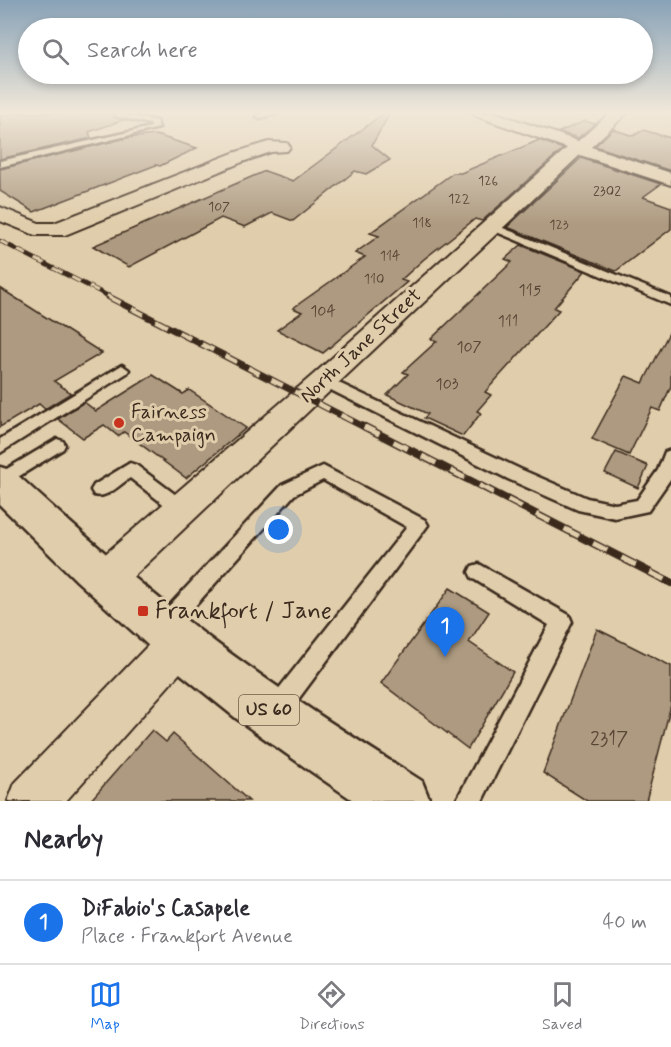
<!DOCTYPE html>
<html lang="en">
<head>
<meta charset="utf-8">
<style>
  :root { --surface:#fff; --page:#f7f7f7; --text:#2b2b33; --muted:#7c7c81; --line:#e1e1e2; --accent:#1a73e8 }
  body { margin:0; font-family:Mynerve,sans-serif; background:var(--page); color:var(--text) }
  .you { position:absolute; left:279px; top:530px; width:21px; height:21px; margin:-15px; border:4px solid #fff; border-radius:50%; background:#1a73e8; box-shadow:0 0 0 9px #1a73e833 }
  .badge { display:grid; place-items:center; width:39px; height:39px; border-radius:50%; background:var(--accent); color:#fff; font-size:20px; font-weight:700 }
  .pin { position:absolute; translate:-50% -50px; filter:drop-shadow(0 2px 3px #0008) }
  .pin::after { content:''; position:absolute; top:32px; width:21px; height:18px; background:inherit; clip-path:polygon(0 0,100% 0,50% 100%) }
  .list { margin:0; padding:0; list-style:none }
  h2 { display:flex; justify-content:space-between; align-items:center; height:78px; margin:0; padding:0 24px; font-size:26px }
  h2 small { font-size:20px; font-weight:400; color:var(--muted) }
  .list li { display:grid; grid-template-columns:39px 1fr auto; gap:18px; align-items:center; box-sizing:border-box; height:84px; padding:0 24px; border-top:2px solid var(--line) }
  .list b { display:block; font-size:22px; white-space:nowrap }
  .list p { margin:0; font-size:20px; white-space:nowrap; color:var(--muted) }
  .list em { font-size:20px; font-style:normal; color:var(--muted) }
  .icon { flex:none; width:33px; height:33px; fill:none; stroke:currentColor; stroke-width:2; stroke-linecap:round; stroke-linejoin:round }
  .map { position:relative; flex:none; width:671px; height:801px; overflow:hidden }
  .search { position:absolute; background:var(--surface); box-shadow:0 3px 9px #0003; left:18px; right:18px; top:18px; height:66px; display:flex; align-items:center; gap:15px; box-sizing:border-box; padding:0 21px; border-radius:33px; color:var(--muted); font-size:22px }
  .sheet { height:162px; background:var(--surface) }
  nav { display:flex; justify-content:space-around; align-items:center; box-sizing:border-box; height:84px; border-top:2px solid var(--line); background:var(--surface); font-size:16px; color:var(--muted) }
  nav a { display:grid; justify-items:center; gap:3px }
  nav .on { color:var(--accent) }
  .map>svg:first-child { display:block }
  .building { fill:#ad9a80; stroke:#3b2a1e; stroke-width:1.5 }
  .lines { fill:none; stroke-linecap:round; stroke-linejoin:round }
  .service-casing { stroke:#3b2a1e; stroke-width:5 }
  .minor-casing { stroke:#3b2a1e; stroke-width:4 }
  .primary-casing { stroke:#3b2a1e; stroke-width:5 }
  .service { fill:#e0cdab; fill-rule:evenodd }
  .minor { fill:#e0cdab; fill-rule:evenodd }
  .primary { fill:#e0cdab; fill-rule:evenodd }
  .rail-far2-casing { stroke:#3b2a1e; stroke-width:4.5 }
  .rail-far1-casing { stroke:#3b2a1e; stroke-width:7 }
  .rail-casing { stroke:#3b2a1e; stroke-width:8 }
  .rail-far2 { stroke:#e0cdab; stroke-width:3; stroke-dasharray:10; stroke-linecap:butt }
  .rail-far1 { stroke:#e0cdab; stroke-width:4.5; stroke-dasharray:13; stroke-linecap:butt }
  .rail { stroke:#e0cdab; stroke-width:5; stroke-dasharray:16; stroke-linecap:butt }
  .poi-dot { fill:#c8321e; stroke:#e0cdab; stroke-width:2 }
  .labels { text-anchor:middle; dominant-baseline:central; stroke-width:6; stroke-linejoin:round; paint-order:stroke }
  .far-number-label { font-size:14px; fill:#584636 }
  .number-label { font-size:16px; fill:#584636 }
  .shield { fill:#e0cdab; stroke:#6c5b48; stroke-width:1.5 }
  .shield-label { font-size:18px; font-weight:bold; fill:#3b2a1e }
  .street-label { font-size:20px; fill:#3b2a1e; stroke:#e0cdab }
  .poi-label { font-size:20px; fill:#3b2a1e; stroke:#e0cdab; text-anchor:start }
  .near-number-label { font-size:20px; fill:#584636 }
  .near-poi-label { font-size:24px; fill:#3b2a1e; stroke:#e0cdab; text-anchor:start }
</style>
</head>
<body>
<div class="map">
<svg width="671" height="801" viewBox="0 0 671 801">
  <rect width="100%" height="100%" fill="#e0cdab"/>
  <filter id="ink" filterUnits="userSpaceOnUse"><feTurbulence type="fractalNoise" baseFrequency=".0167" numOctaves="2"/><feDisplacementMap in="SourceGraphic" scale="12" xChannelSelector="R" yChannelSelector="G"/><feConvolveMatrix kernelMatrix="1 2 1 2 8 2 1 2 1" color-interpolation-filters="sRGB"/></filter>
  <g filter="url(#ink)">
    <g class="building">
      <path d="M 16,113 L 114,113 L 114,117 L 123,120 L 89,132 L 91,138 L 0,159 L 0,116 Z"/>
      <path d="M 384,113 L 390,113 L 372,145 L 390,160 L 366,174 L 355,171 L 293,221 L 272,213 L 245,227 L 221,218 L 129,267 L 93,246 L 265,171 L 293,181 Z"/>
      <path d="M 585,121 L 595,124 L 578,138 L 559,132 Z"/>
      <path d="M 613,129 L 633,136 L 643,130 L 671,138 L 671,171 L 595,146 Z"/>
      <path d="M 156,135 L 197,148 L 160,166 L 156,165 L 34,212 L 0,191 L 0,169 L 126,138 Z"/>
      <path d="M 539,140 L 563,149 L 482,221 L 475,219 L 424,259 L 401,280 L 407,282 L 323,353 L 277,330 L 302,312 L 293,308 L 365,257 L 355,253 L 379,236 L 370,233 L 453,173 L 461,173 Z"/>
      <path d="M 581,158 L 661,184 L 643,197 L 671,207 L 671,229 L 616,271 L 507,227 Z"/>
      <path d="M 521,245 L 585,271 L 554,308 L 559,310 L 485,392 L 491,395 L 477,411 L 481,413 L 463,436 L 424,418 L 428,414 L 387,395 L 408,374 L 403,372 L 437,341 L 431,339 L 512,262 L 505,259 Z"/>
      <path d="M 0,288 L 102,353 L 54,381 L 71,393 L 45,409 L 39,404 L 0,427 Z"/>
      <path d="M 671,329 L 671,386 L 660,411 L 652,408 L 629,455 L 592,439 L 626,376 L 643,383 Z"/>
      <path d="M 153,375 L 183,394 L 189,390 L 246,428 L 186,478 L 124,432 L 118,436 L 104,425 L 83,438 L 58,419 L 84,402 L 96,411 Z"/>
      <path d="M 616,452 L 648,466 L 638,488 L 605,473 Z"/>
      <path d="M 450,588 L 489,612 L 469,642 L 513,672 L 468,749 L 381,683 Z"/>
      <path d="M 597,629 L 671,666 L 671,705 L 646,801 L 587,801 L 543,773 Z"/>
      <path d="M 152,730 L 166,742 L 173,734 L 249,801 L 90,801 Z"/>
    </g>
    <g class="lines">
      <g class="service-casing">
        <g id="service">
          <path d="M 116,113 L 157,121 L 159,128 L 0,167 L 0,161 L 151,127 L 150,124 L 116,116 Z"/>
          <path d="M 279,113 L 260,118 L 256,116 L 264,113 Z"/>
          <path d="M 491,223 L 671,297 L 671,305 L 487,228 L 487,224 Z"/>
          <path d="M 122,365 L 129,370 L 127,373 L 0,453 L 0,439 Z"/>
          <path d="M 324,376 L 520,469 L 587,498 L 615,504 L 637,500 L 658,470 L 665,452 L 671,450 L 671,478 L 648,511 L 615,518 L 578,510 L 508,479 L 319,384 L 317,381 Z"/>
          <path d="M 57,439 L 63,441 L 65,445 L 63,449 L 0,488 L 0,473 Z"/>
          <path d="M 130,463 L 136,465 L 188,504 L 191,509 L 188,514 L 182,516 L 176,514 L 130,478 C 119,485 107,499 94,495 L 91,490 L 94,485 Z"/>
          <path d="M 323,466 L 425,520 L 428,525 L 285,717 L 277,720 L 269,717 L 266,709 L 269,701 L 407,527 L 323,480 L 294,495 L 170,634 L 163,637 L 156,634 L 153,627 L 156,620 L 282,485 Z"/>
          <path d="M 479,564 L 569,615 L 572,622 L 482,801 L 456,801 L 549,625 L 472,578 L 469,572 L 472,566 Z"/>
        </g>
      </g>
      <g class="minor-casing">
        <g id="minor">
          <path d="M 473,113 L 496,113 L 578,141 L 610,113 L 627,113 L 591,147 L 671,173 L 671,185 L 580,155 L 117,592 L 103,597 L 89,592 L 83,580 L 89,568 L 314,374 L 567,148 L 476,116 Z"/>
          <path d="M 269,142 L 287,143 L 290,147 L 287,151 L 271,152 L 245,161 L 65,235 L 35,235 L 0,221 L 0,207 L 39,223 L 54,223 L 233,153 Z"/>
          <path d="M 180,622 L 195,628 L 201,642 L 195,656 L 66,801 L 8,801 L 15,783 L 165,628 Z"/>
        </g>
      </g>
      <g class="primary-casing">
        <path id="primary" d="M 0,467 L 13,471 C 74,527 137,582 203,633 C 274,687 348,734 422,781 L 430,801 L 354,801 L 309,770 L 237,719 L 171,666 L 77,581 L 0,505 Z"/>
      </g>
      <use href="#service" class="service"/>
      <use href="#minor" class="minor"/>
      <use href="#primary" class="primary"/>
      <g class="rail-far2-casing">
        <path id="rail-far2" d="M 0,241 L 112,298"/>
      </g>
      <g class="rail-far1-casing">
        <path id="rail-far1" d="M 109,297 L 368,429"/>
      </g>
      <g class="rail-casing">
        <path id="rail" d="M 365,427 L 671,583"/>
      </g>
      <use href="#rail-far2" class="rail-far2"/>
      <use href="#rail-far1" class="rail-far1"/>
      <use href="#rail" class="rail"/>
    </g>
  </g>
  <linearGradient id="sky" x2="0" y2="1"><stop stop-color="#88a2b7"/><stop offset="0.5" stop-color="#f1e8d9"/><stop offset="1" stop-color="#f1e8d9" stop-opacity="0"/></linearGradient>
  <rect width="671" height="225" fill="url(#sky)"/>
  <g class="poi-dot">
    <circle cx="119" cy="423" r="6"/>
    <rect x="137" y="605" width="12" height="12" rx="3"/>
  </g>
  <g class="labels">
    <g class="far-number-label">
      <text x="488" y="181">126</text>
      <text x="607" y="191">2302</text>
      <text x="459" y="199">122</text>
      <text x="219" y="207">107</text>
      <text x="422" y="223">118</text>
      <text x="559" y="225">123</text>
      <text x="390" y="256">114</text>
      <text x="374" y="279">110</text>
    </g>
    <g class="number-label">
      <text x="530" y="290">115</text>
      <text x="323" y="311">104</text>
      <text x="508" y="321">111</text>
      <text x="469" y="347">107</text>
      <text x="447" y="384">103</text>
    </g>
    <rect class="shield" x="239" y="695" width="60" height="30" rx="4.5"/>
    <g class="shield-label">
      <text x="269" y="710">US 60</text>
    </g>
    <g class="street-label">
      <text transform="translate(361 346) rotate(-43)">North Jane Street</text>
    </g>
    <g class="poi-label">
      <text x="131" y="412">Fairness<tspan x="131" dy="23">Campaign</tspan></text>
    </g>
    <g class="near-number-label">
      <text x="609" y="739">2317</text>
    </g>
    <g class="near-poi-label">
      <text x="155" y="611">Frankfort / Jane</text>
    </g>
  </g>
</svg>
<div class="you"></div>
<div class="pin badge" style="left:445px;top:657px">1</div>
<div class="search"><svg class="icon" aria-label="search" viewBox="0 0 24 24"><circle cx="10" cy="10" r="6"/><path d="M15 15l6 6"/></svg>Search here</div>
</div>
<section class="sheet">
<h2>Nearby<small></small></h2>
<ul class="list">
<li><span class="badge">1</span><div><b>DiFabio's Casapele</b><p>Place · Frankfort Avenue</p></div><em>40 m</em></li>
</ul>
</section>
<nav>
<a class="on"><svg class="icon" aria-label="map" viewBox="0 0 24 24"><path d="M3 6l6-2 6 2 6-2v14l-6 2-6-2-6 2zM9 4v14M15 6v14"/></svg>Map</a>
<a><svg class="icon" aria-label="directions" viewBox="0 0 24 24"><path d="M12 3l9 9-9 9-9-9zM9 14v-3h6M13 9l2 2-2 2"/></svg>Directions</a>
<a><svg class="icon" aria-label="saved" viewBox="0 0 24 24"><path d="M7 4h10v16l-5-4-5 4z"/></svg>Saved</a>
</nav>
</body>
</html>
